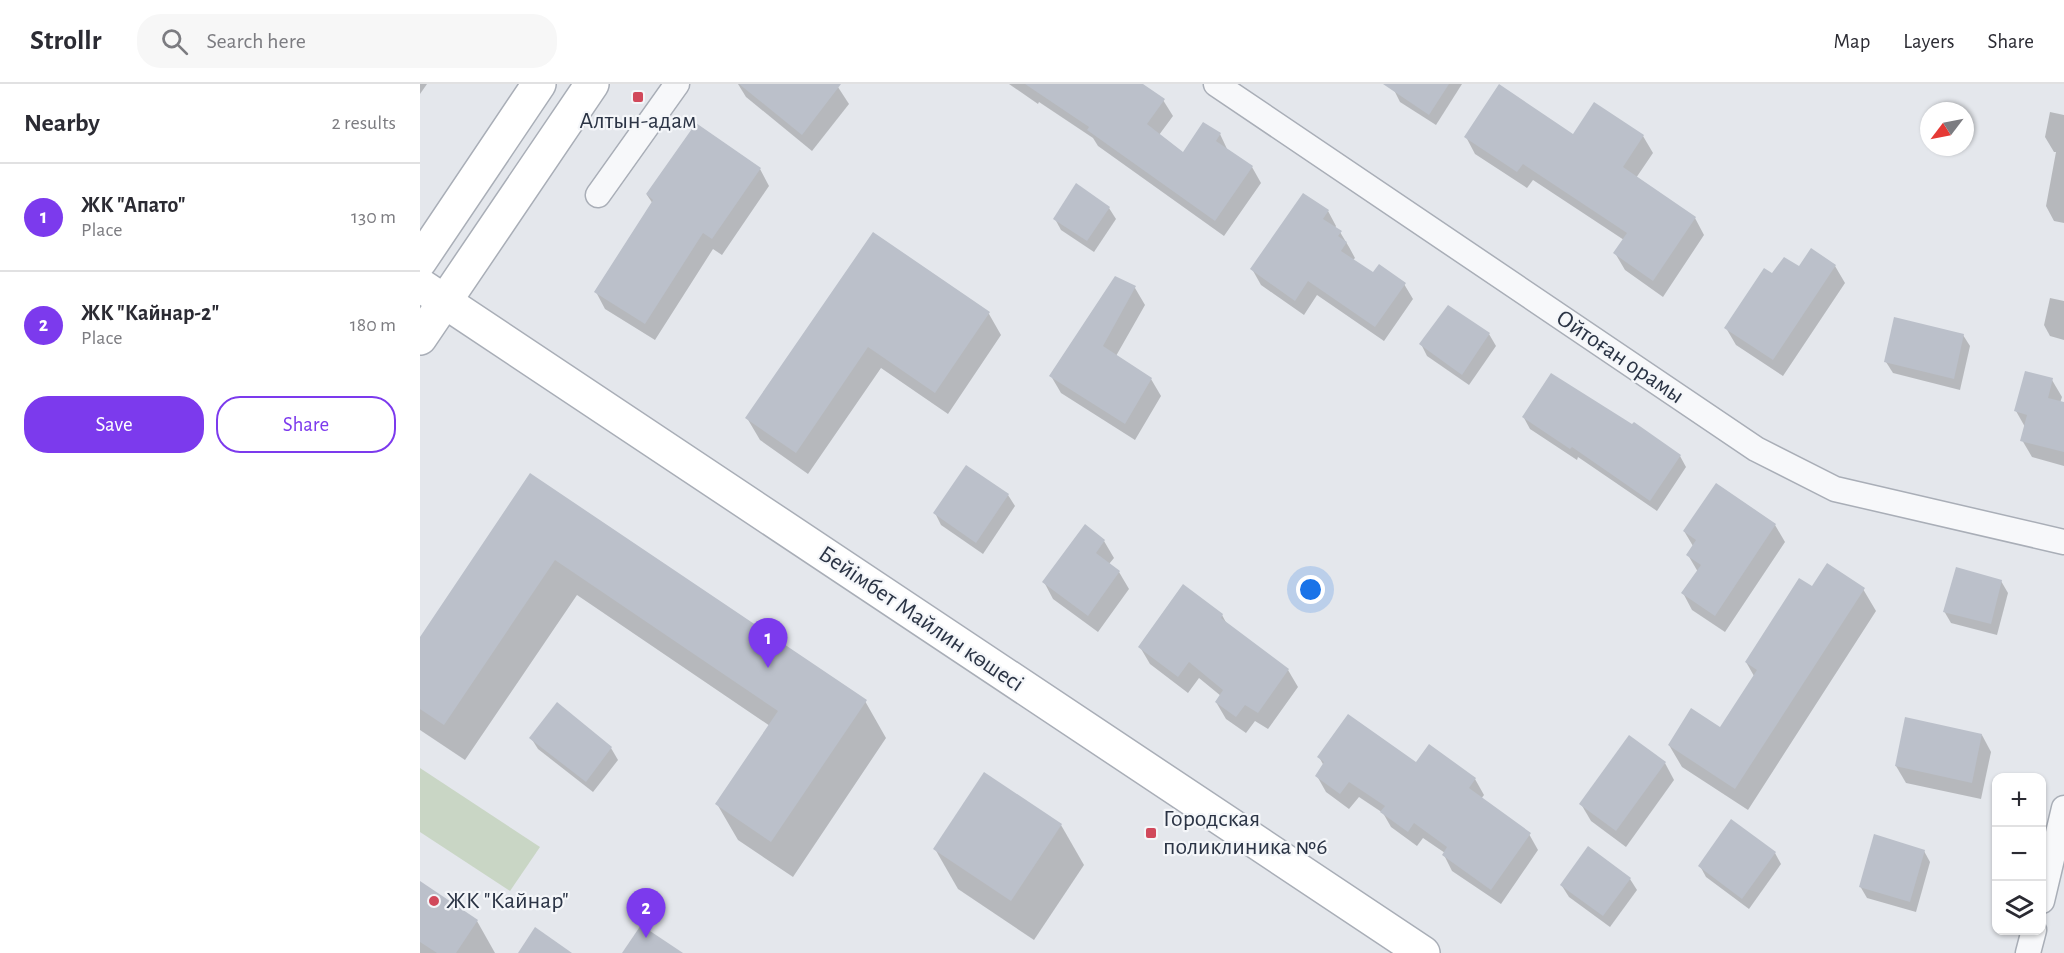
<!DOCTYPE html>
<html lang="en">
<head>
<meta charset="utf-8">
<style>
  :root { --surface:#fff; --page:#f7f7f7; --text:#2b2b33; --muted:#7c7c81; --line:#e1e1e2; --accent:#7c3aed }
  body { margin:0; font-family:"Alegreya Sans",sans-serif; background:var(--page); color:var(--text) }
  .controls { position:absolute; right:18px; bottom:18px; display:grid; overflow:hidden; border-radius:12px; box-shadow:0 2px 4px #0004 }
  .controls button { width:54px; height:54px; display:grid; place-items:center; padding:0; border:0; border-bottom:2px solid var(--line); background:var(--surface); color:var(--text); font:30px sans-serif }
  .compass { position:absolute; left:1500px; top:18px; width:54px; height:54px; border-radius:50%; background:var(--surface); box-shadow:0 2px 4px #0004; rotate:238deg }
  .you { position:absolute; left:891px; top:506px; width:21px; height:21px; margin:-15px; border:4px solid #fff; border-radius:50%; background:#1a73e8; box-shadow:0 0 0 9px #1a73e833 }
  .badge { display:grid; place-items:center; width:39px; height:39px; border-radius:50%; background:var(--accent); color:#fff; font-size:20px; font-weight:700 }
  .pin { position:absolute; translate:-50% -50px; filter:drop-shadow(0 2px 3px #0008) }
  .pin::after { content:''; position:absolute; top:32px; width:21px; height:18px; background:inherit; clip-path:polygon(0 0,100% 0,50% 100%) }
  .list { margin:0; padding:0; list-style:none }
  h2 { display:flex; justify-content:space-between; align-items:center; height:78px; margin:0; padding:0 24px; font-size:26px }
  h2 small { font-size:20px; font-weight:400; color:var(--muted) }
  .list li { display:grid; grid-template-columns:39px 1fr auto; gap:18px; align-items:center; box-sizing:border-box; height:108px; padding:0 24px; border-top:2px solid var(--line) }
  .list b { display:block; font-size:22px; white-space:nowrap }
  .list p { margin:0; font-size:20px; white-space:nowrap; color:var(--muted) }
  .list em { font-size:20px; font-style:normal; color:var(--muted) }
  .actions { display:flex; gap:12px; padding:18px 24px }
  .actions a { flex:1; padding:14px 0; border:2px solid var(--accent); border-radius:24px; text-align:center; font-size:21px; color:var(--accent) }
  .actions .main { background:var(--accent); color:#fff }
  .icon { flex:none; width:33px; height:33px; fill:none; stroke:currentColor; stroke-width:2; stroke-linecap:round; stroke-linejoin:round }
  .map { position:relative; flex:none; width:1644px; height:869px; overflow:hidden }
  header { display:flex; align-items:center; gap:36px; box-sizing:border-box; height:84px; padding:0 30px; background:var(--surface); border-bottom:2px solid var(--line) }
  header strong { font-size:28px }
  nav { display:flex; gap:33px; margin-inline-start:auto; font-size:21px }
  .search { width:420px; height:54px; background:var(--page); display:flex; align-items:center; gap:15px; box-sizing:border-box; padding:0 21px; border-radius:24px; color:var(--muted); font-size:22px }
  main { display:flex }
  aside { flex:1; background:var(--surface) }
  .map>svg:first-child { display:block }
  .green { fill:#c9d6c5 }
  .shadow { fill:#0003 }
  .building { fill:#bbc0ca }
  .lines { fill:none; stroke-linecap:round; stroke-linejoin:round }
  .street-casing { stroke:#a9aeb7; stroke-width:27 }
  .secondary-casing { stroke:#a9aeb7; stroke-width:36 }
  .street { stroke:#f7f8fa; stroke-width:24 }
  .secondary { stroke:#fff; stroke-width:33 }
  .poi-dot { fill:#d1495b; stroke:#f4f6f9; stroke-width:2 }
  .labels { text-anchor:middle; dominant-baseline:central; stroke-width:4.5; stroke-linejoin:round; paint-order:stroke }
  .poi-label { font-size:24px; fill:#2b3445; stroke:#f4f6f9; text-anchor:start }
  .street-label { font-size:24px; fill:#2b3445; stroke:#f4f6f9 }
</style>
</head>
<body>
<header>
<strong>Strollr</strong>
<div class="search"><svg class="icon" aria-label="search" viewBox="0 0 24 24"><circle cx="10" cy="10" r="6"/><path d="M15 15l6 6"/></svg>Search here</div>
<nav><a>Map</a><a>Layers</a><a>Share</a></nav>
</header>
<main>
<aside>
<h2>Nearby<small>2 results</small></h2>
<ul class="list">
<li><span class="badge">1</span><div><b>ЖК &quot;Апато&quot;</b><p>Place</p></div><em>130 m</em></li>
<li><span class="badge">2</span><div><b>ЖК &quot;Кайнар-2&quot;</b><p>Place</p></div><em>180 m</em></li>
</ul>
<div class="actions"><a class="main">Save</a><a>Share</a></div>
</aside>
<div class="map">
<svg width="1644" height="869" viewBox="0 0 1644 869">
  <rect width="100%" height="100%" fill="#e4e7ec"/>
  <path class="green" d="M 0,684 L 120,763 L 90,807 L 0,748 Z"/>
  <g class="shadow">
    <path d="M 0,0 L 7,0 L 0,10 Z"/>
    <path d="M 318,0 L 416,0 L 429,20 L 392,67 L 326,13 Z"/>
    <path d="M 589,0 L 721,0 L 743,16 L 753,32 L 739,51 L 763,70 L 800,50 L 808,67 L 832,83 L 841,99 L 804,152 L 678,62 L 673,54 L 619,18 L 618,20 Z"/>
    <path d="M 978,0 L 1042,0 L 1016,41 L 980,18 L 974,6 Z"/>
    <path d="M 1630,28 L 1644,31 L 1644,139 L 1634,137 L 1626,122 L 1636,68 L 1634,68 L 1625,53 Z"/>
    <path d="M 1154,52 L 1223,52 L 1233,69 L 1216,94 L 1275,134 L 1284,151 L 1243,213 L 1205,186 L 1195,169 L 1204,156 L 1113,96 L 1107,104 L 1055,70 L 1046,53 Z"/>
    <path d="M 340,85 L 349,102 L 302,171 L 293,165 L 235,256 L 185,225 L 176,208 L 233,120 L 227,111 Z"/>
    <path d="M 689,124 L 696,135 L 674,168 L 641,146 L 635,135 Z"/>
    <path d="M 908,127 L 916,142 L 915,144 L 920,148 L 929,163 L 935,174 L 933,176 L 954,190 L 984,200 L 993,215 L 964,257 L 897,211 L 884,231 L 841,201 L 832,185 Z"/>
    <path d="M 453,150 L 569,230 L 581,251 L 528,330 L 461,284 L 388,390 L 340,356 L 327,334 Z"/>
    <path d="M 1392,166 L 1415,182 L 1425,199 L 1363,292 L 1316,261 L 1306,244 L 1353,191 L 1380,184 Z"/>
    <path d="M 696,194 L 715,204 L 725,221 L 696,272 L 731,295 L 741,312 L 715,356 L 641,309 L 631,292 Z"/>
    <path d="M 1630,214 L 1644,217 L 1644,256 L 1630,252 L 1624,241 Z"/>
    <path d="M 1069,250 L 1076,262 L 1049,301 L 1007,272 L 1001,260 Z"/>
    <path d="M 1543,251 L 1550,262 L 1540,306 L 1473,289 L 1466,278 Z"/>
    <path d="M 1632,296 L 1642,313 L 1640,319 L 1644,320 L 1644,382 L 1612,373 L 1602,356 L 1605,343 L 1596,327 Z"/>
    <path d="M 1104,334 L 1260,372 L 1266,383 L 1237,427 L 1158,373 L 1157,376 L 1110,345 Z"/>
    <path d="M 110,391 L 445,617 L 466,654 L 373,793 L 318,756 L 297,720 L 350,642 L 157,511 L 45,676 L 0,646 L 0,555 Z"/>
    <path d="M 1296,401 L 1355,441 L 1365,458 L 1305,548 L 1272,526 L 1263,509 L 1278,488 L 1268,471 L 1273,462 L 1264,447 Z"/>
    <path d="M 588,411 L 595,422 L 563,470 L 521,441 L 515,429 Z"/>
    <path d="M 684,457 L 694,474 L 689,480 L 699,488 L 709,505 L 678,548 L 633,515 L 624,498 Z"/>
    <path d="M 1581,497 L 1588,509 L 1577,551 L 1531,539 L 1524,527 Z"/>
    <path d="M 1392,504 L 1443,505 L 1456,527 L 1328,726 L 1262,683 L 1249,661 L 1301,645 L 1334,592 L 1326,578 Z"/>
    <path d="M 802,531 L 808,542 L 868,586 L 878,603 L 848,645 L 835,637 L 826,649 L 806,635 L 796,618 L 801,612 L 779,594 L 768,609 L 730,580 L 720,563 Z"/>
    <path d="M 1562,651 L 1571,668 L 1561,715 L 1486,699 L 1476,682 Z"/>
    <path d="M 111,654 L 191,664 L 198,676 L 173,708 L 118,665 Z"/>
    <path d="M 899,673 L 997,680 L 1055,695 L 1064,711 L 1061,715 L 1109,750 L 1118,766 L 1081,820 L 1032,787 L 1024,771 L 1025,769 L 1003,754 L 997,762 L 971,743 L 963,729 L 939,713 L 929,725 L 906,708 L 897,692 L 904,682 Z"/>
    <path d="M 1245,679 L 1254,696 L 1206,763 L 1171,737 L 1161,720 Z"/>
    <path d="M 641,741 L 664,781 L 614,856 L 538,805 L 515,765 Z"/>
    <path d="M 1504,767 L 1510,778 L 1496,828 L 1447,814 L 1440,802 Z"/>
    <path d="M 1355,769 L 1361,780 L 1329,825 L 1286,793 L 1280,782 Z"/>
    <path d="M 1210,795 L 1217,806 L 1190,843 L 1149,813 L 1142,802 Z"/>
    <path d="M 0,799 L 57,837 L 75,869 L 0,869 Z"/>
  </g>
  <g class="building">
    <path d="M 319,0 L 421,0 L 382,51 Z"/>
    <path d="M 605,0 L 723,0 L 745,15 L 727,40 L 763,68 L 783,38 L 801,49 L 796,57 L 833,82 L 795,137 L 667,46 L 669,43 Z"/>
    <path d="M 963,0 L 1029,0 L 1009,31 Z"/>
    <path d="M 1079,0 L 1153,50 L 1174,18 L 1224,51 L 1203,83 L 1276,133 L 1233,197 L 1193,169 L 1207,149 L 1103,80 L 1097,88 L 1044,53 Z"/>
    <path d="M 276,39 L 341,84 L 292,155 L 283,149 L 225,240 L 174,208 L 233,116 L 226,110 Z"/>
    <path d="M 656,99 L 690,123 L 667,157 L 633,135 Z"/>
    <path d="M 883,109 L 909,126 L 903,135 L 922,147 L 918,152 L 927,158 L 921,167 L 953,188 L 959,180 L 986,199 L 955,243 L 888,197 L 875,217 L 830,185 Z"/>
    <path d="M 453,148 L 570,228 L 515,309 L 448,263 L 376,369 L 325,334 Z"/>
    <path d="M 1391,164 L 1416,181 L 1353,276 L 1304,244 L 1344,184 L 1352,189 L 1364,173 L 1379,182 Z"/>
    <path d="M 695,192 L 716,202 L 683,262 L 732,294 L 705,340 L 629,292 Z"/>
    <path d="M 1028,221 L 1070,249 L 1042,291 L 999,260 Z"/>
    <path d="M 1474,233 L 1544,250 L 1534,295 L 1464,278 Z"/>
    <path d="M 1605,287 L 1633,294 L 1628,314 L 1644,318 L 1644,368 L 1600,357 L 1607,331 L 1594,327 Z"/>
    <path d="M 1131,289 L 1212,340 L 1214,338 L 1261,371 L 1230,417 L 1152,363 L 1150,365 L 1102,333 Z"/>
    <path d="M 546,381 L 589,410 L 556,459 L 513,429 Z"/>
    <path d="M 110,389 L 447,616 L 351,758 L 295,720 L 358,627 L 135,476 L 24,641 L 0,625 L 0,553 Z"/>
    <path d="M 1296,399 L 1356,440 L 1295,532 L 1261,509 L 1281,481 L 1266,471 L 1276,456 L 1263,447 Z"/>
    <path d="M 665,440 L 685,456 L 676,469 L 700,487 L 668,532 L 622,498 Z"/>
    <path d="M 1407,479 L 1445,504 L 1315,705 L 1248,661 L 1271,624 L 1300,643 L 1337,586 L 1325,578 L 1379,494 L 1392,502 Z"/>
    <path d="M 1536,483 L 1582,496 L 1571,540 L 1523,528 Z"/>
    <path d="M 763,500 L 803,530 L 801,534 L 869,585 L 838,629 L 825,621 L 816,633 L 795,618 L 803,606 L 769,578 L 758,593 L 718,563 Z"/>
    <path d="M 137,618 L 192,663 L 166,698 L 109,654 Z"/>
    <path d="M 928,630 L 996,678 L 1009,660 L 1056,694 L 1049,704 L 1111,749 L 1071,806 L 1022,771 L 1027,763 L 994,739 L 988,748 L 960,728 L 965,722 L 929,698 L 920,710 L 895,692 L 904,678 L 897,673 Z"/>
    <path d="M 1485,633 L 1562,650 L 1552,699 L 1475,682 Z"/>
    <path d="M 1209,651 L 1246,678 L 1196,747 L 1159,720 Z"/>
    <path d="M 564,688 L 642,740 L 591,817 L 513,765 Z"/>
    <path d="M 1311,735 L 1356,768 L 1322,815 L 1278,782 Z"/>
    <path d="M 1454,750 L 1505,766 L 1490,818 L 1439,803 Z"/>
    <path d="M 1168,762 L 1211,794 L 1183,832 L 1140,801 Z"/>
    <path d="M 0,797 L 58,836 L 36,869 L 17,869 L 0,858 Z"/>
    <path d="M 221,841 L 263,869 L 202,869 Z"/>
    <path d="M 115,843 L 152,869 L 98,869 Z"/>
  </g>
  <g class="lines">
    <g class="street-casing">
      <g id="street">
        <path d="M 796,0 L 1336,365 L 1415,405 L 1644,458"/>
        <path d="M 178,111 L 257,0"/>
        <path d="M 1622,817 L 1644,724"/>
        <path d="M 1608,869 L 1614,846"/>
      </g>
    </g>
    <g class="secondary-casing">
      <g id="secondary">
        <path d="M 0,177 L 119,0"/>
        <path d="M 0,201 L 1003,869"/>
        <path d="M 0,254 L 172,0"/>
      </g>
    </g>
    <use href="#street" class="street"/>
    <use href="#secondary" class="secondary"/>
  </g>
  <g class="poi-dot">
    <rect x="212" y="7" width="12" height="12" rx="3"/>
    <rect x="725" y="743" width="12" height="12" rx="3"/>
    <circle cx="14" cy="817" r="6"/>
  </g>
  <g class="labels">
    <g class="poi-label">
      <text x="218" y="37" text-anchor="middle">Алтын-адам</text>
      <text x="743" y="735">Городская<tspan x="743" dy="28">поликлиника №6</tspan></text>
      <text x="26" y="817">ЖК "Кайнар"</text>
    </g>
    <g class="street-label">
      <text transform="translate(1200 273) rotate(34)">Ойтоған орамы</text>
      <text transform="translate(501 535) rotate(34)">Бейімбет Майлин көшесі</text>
    </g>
  </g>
</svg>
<div class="controls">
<button>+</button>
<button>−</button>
<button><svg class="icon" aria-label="layers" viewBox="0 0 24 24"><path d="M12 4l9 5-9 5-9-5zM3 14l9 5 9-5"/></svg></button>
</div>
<svg class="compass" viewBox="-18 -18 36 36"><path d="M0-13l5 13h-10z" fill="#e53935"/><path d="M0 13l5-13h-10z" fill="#7c7c81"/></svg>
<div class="you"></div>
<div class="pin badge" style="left:348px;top:584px">1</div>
<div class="pin badge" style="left:226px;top:854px">2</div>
</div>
</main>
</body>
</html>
